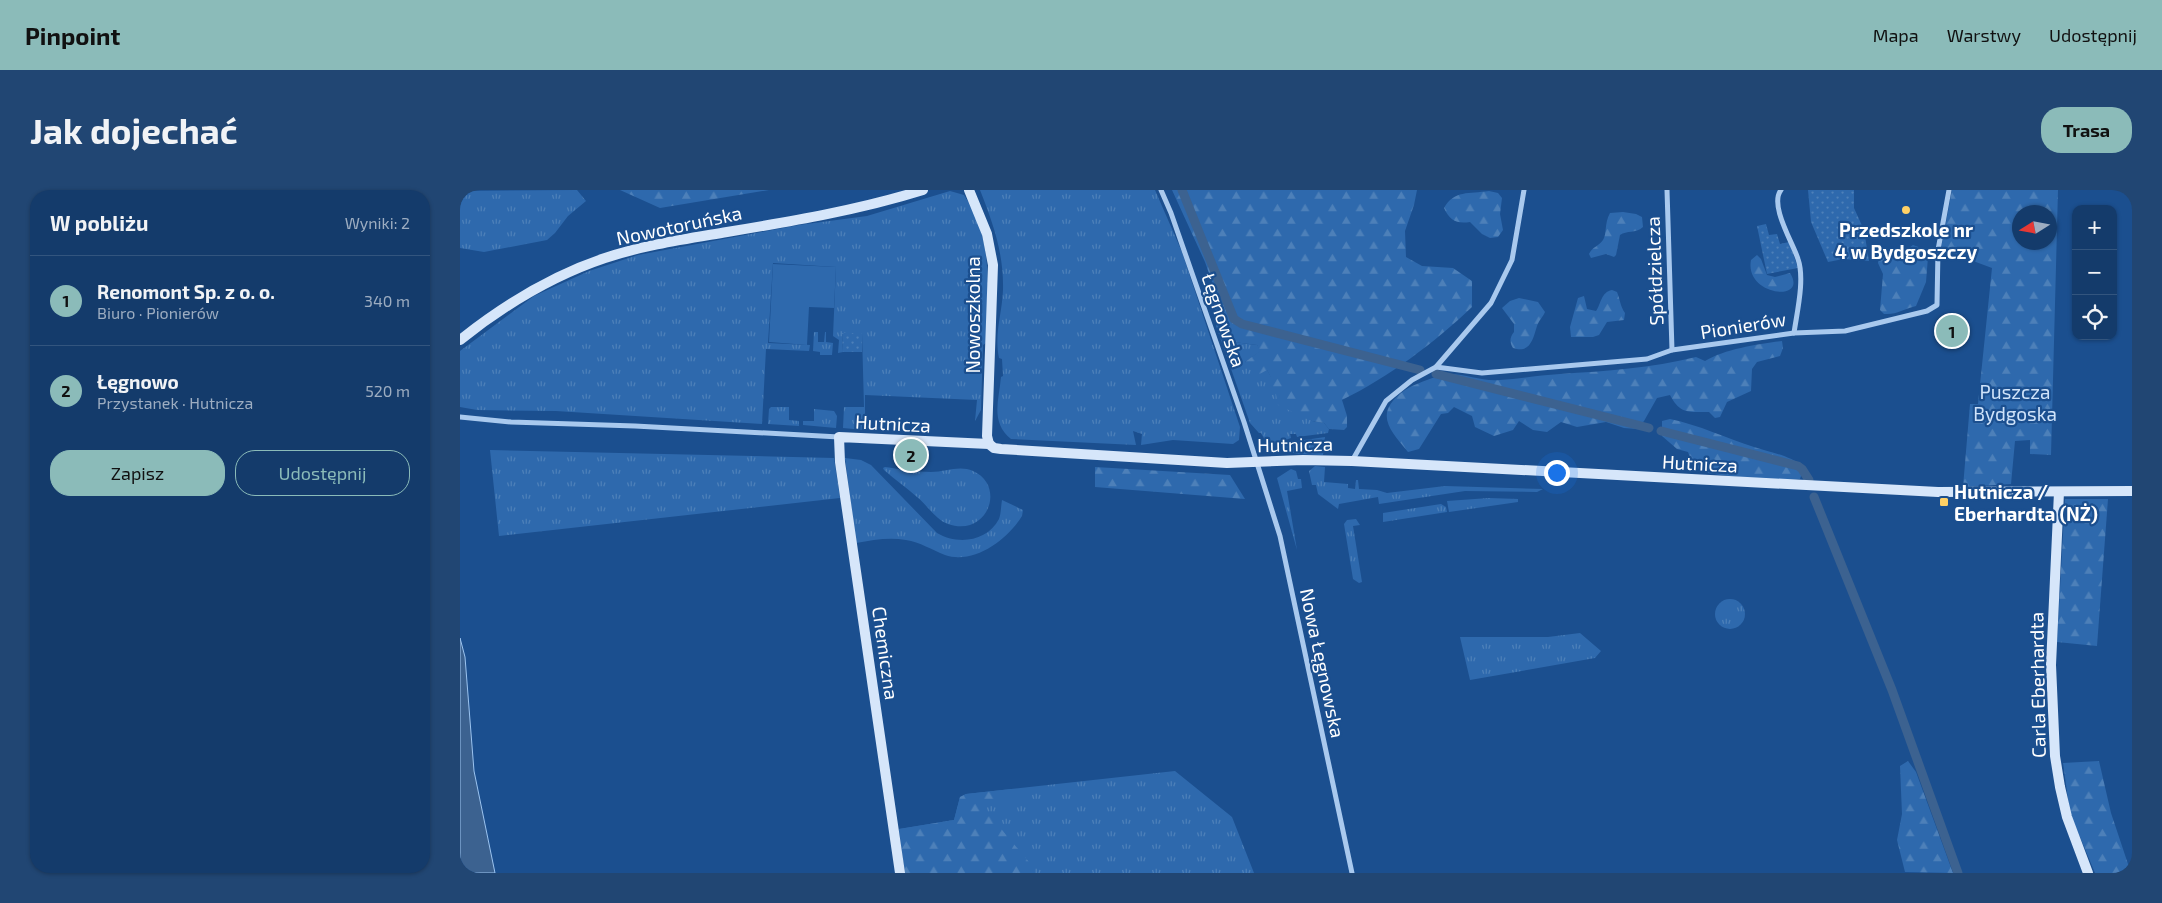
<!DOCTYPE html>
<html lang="pl">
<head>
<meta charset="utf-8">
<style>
  :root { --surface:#143b6b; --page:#214673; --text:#f1f3f6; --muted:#9dadc1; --line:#33557e; --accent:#8bbbb9 }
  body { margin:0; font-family:"Exo 2",sans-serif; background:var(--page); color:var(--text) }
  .controls { position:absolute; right:15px; top:15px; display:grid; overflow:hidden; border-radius:10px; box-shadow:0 1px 4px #0004 }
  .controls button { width:45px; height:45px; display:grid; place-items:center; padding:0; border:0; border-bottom:1px solid var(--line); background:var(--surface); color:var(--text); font:25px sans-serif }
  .compass { position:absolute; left:1552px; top:15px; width:45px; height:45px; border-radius:50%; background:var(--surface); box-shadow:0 1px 4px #0004; rotate:259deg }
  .you { position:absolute; left:1096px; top:282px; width:18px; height:18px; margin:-12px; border:4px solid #fff; border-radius:50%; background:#1a73e8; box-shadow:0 0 0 8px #1a73e833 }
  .badge { display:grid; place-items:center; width:32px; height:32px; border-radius:50%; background:var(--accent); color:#111; font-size:16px; font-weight:700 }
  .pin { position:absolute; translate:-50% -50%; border:2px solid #fff; box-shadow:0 1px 5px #0006 }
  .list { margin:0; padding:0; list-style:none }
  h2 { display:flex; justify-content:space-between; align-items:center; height:65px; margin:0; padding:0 20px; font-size:21px }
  h2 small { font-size:16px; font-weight:400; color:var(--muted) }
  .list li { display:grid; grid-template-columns:32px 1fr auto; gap:15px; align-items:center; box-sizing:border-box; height:90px; padding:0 20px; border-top:1px solid var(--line) }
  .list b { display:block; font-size:19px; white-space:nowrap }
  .list p { margin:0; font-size:16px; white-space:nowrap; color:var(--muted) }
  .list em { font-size:16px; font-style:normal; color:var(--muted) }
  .actions { display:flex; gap:10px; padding:15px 20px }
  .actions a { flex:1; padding:11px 0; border:1px solid var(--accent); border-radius:20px; text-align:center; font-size:18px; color:var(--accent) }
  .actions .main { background:var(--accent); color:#111 }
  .icon { flex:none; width:28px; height:28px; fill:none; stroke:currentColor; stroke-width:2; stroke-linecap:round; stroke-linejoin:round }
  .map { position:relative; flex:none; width:1672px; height:683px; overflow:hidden; border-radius:20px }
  header { display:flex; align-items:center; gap:30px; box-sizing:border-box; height:70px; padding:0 25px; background:var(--accent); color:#111 }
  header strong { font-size:24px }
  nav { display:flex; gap:28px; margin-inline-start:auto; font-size:18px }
  .intro { display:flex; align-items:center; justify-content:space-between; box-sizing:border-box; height:120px; padding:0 30px }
  h1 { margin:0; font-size:35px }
  .button { padding:12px 22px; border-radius:20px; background:var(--accent); color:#111; font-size:18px; font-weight:700 }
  main { display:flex; gap:30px; padding:0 30px }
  aside { flex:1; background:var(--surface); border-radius:20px; box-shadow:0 1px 4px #0004 }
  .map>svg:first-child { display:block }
  .grass { fill:url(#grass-tufts) }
  .forest { fill:url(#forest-firs); fill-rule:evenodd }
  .park { fill:url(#park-dots) }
  .pitch { fill:#2e69ad }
  .water { fill:#3c6290; stroke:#9cc4f0 }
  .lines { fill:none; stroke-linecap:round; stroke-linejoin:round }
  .canal { stroke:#3c6290; stroke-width:9 }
  .street { stroke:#a9c9ee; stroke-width:5 }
  .secondary { stroke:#d6e6fa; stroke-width:10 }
  .poi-dot { fill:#ffd166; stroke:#1b4f8f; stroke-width:2 }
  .labels { text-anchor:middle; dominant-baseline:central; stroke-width:4.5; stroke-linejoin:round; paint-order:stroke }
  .street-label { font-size:19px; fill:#fff; stroke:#1b4f8f }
  .poi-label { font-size:19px; font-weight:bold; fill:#fff; stroke:#1b4f8f }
  .park-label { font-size:19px; fill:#cfe3fa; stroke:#1b4f8f }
</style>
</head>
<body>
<header>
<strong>Pinpoint</strong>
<nav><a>Mapa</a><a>Warstwy</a><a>Udostępnij</a></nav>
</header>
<div class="intro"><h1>Jak dojechać</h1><a class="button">Trasa</a></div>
<main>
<aside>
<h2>W pobliżu<small>Wyniki: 2</small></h2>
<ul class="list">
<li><span class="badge">1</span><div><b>Renomont Sp. z o. o.</b><p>Biuro · Pionierów</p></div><em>340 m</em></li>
<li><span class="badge">2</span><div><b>Łęgnowo</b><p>Przystanek · Hutnicza</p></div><em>520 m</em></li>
</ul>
<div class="actions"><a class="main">Zapisz</a><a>Udostępnij</a></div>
</aside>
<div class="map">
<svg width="1672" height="683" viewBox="0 0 1672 683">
  <defs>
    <pattern id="grass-tufts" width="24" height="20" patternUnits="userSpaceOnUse" patternTransform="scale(1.25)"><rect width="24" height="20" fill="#2e69ad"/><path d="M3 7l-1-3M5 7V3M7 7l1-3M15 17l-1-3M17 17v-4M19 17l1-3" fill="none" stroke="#4d80b9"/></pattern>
    <pattern id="forest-firs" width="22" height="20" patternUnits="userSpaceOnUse" patternTransform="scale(1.25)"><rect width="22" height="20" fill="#2e69ad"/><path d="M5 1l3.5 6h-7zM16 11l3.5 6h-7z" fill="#4d80b9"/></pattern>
    <pattern id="park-dots" width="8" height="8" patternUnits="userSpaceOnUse" patternTransform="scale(1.25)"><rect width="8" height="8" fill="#2e69ad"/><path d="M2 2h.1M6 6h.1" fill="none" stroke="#4d80b9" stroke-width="1.8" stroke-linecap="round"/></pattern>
  </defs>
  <rect width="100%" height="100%" fill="#1b4f8f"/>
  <g class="grass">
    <path d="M 117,0 L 126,11 L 108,26 L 95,43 L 87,50 L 24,62 L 0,58 L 0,1 Z"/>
    <path d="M 520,0 L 695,0 L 722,62 L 780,237 L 779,250 L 773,254 L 713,250 L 681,255 L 682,244 L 673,241 L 676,255 L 551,249 C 530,232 539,210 541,187 L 543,186 L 542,169 L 539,168 C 534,143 542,125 543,100 C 544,64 533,33 520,0 Z"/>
    <path d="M 490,1 L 504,5 C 534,49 528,102 526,153 L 523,155 L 521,220 L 515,231 L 517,210 L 405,205 L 405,240 L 383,238 L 384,217 L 404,217 L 402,143 L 382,143 L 383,162 L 378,163 L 379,150 L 373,146 L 376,77 L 313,73 L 308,153 L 350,155 L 349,161 L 306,159 L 302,234 L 96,221 L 17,220 L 0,217 L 0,161 L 74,106 L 129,81 L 178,65 L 339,35 L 407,26 Z"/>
    <path d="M 757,134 L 766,151 L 797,155 L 801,161 L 785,172 L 807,180 L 811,187 L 852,231 L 864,233 L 869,239 L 868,243 L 837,247 L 836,244 L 830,244 L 831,248 L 811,255 L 806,252 L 801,243 L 799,243 L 790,233 L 756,136 Z"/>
    <path d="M 354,142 L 358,142 L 358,152 L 364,152 L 365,142 L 366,142 L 366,152 L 373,153 L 372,165 L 360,165 L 360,162 L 353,161 Z"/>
    <path d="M 311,217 L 329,217 L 329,230 L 339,231 L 339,236 L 308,234 L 309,219 Z"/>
    <path d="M 354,219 L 374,221 L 377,226 L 376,238 L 343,235 L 343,231 L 354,231 Z"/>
    <path d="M 865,247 L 863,265 L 837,264 L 821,259 L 821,255 L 824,253 Z"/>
    <path d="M 30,260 L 374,268 L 380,308 L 39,346 Z"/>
    <path d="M 385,268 L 401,270 L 411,275 L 477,343 C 497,355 527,352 539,329 C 541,324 541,316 542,310 L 563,320 L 562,326 C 548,349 514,375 485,365 C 472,360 460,352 446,350 C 429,347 413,350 396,353 Z"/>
    <path d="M 855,276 L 865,277 L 864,292 L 888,294 L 888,298 L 895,299 L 896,290 L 898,290 L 899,299 L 917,300 L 927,303 L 985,296 L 1083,299 L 1077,302 L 1005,301 L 919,314 L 918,307 L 879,314 L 878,319 L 858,304 L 856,295 L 852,295 L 849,281 Z"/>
    <path d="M 425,277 C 440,279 456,282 471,282 C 486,282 499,275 513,281 C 547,296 527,348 488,334 C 476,330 467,315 457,307 C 446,297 435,290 424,280 L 423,278 Z"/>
    <path d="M 831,279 L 836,281 L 838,289 L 841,289 L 842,298 L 827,301 L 837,360 L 817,288 Z"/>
    <path d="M 1029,308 L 1058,309 L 1058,312 L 989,322 L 987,311 Z"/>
    <path d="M 981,314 L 986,317 L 987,322 L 923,332 L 923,323 Z"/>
    <path d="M 896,329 L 900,335 L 893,336 L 902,392 L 899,393 L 893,389 L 884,334 L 887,330 Z"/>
    <circle cx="1270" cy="424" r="15"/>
    <path d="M 1120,443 L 1141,461 L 1135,468 L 1010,490 L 1000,447 L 1088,447 Z"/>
    <path d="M 715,581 L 772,627 L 794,683 L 445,683 L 439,639 L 494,630 L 500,607 L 506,604 Z"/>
  </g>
  <g class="forest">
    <path d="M 160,0 L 309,0 L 200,18 Z"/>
    <path d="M 712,0 L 957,0 L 954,15 L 945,41 L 946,67 L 962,76 L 993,78 L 1012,91 L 1012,117 C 974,153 929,187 882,210 L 887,226 L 887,237 L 884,240 L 869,239 L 864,233 L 852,231 L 818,215 L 816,204 L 805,195 L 811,188 L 807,180 L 796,186 L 785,172 L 800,161 L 797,155 L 766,151 L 754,127 L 757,106 L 745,72 Z"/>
    <path d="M 1492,0 L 1598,0 L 1591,265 L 1570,264 L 1570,250 L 1555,251 L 1551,294 L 1503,297 L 1510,214 L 1518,214 L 1532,78 L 1481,59 ZM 1560,22 L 1590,22 L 1590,52 L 1560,52 Z"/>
    <path d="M 1029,1 L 1038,3 L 1042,8 L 1040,24 L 1043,40 L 1038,47 L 1030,48 L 1022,44 L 1010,32 C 997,34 990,31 984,18 C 994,0 1009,4 1029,1 Z"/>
    <path d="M 1163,22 L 1176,24 L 1182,27 L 1183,37 C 1175,44 1167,40 1160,45 L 1156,65 L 1154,67 L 1146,64 L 1131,68 L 1129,64 C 1132,57 1139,56 1143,50 C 1147,44 1144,34 1150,23 Z"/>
    <path d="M 1453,55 L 1461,58 L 1468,67 L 1466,92 L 1456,116 C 1443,119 1437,125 1424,124 L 1420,120 L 1423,84 L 1418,73 L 1420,61 L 1429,60 L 1441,64 Z"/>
    <path d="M 1297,65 L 1301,69 L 1307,85 L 1315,87 L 1330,83 C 1349,113 1284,106 1291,70 Z"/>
    <path d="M 1152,100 L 1157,102 C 1160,109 1160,116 1165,123 L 1164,130 L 1147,132 L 1139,145 L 1133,147 L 1111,147 L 1110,137 L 1118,108 L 1124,106 L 1127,119 L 1136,121 C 1141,114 1141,102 1152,100 Z"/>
    <path d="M 1059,108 L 1078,112 L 1085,122 C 1083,127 1079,130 1077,136 C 1073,149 1070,164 1053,158 C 1049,152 1050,147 1054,142 L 1054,134 L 1042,118 L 1050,111 Z"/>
    <path d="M 1322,151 L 1323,158 L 1320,166 L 1297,172 L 1292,179 L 1291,201 L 1267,212 L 1260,227 L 1255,228 L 1249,222 C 1228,222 1220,224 1210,205 L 1197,208 L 1184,231 L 1177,239 L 1164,238 L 1146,232 L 1117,237 L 1101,232 L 1087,242 L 1073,240 L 1059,231 L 1053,240 L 1034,246 L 1015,237 L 1012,226 L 994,217 L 988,223 L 981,224 L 959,259 L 948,262 C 929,239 913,223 945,200 C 950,196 981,184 987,184 C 1005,183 1022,192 1040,190 C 1060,189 1080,185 1100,184 C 1147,181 1191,178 1236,167 L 1245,171 C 1265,159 1298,154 1322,151 Z"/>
    <path d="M 1210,229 C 1239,235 1266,248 1294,257 C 1312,263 1329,265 1344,277 L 1340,289 C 1322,290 1255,287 1242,281 C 1234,277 1231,270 1228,262 L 1217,259 L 1202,246 L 1202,231 Z"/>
    <path d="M 635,277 L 770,285 L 785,309 L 635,297 Z"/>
    <path d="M 1605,309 L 1648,309 L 1637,456 L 1597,452 Z"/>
    <path d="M 1448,571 L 1456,582 L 1493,683 L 1445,682 L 1437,650 L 1442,624 L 1440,576 Z"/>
    <path d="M 1639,571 L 1651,623 L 1671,683 L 1635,683 L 1610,623 L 1603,573 Z"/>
    <path d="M 552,599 L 552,612 L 522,616 L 574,678 L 575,683 L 445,683 L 439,639 L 494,630 L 500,607 L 506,604 Z"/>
  </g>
  <g class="park">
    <path d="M 1348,0 L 1394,0 L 1394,18 L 1404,40 L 1409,71 L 1383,69 L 1368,72 L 1351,32 Z"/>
    <path d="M 1306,34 L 1309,45 L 1317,44 L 1320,54 L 1329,52 L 1338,78 L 1307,84 L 1297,36 Z"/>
    <path d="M 382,143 L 402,143 L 402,162 L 383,162 Z"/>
  </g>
  <path class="pitch" d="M 313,74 L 376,77 L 374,118 L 349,117 L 347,155 L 309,152 Z"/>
  <path class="water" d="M 0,448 L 5,467 L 14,581 L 35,683 L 0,683 Z"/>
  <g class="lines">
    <g class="canal">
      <path d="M 722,0 L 774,129 L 782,134 L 960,180"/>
      <path d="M 976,184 L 1189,238"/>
      <path d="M 1201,241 L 1338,276 L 1342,279 L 1349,290"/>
      <path d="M 1354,307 L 1432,500 L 1498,683"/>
    </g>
    <g class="street">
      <path d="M 701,0 L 711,23 L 784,232 L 820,346 L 892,683"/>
      <path d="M 1207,0 L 1212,160"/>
      <path d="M 1321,0 C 1309,15 1333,53 1338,69 C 1345,89 1337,122 1334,143"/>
      <path d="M 976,177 L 1022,183 L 1187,169 L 1212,160 L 1334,143 L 1385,141 L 1467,121 L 1477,115 L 1478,60 L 1489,0"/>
      <path d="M 0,227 L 51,232 L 175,236 L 379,247"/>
      <path d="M 892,271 L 926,211 L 952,190 L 976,177 L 1031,113 L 1052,70 L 1064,0"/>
    </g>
    <g class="secondary">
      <path d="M 509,0 L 527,44 L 533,75 L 527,246 L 529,254"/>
      <path d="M 0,150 C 44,115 91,86 145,68 C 184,55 226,49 267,42 C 333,31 399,20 463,0"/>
      <path d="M 1599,302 L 1591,475 L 1595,566 L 1600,597 L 1607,627 L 1628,683"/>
      <path d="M 440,683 L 380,272 L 379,247 L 529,254 L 534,258 L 541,259 L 767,273 L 843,270 L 892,271 L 1478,302 L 1672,301"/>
    </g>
  </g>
  <g class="poi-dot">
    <circle cx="1446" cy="20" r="5"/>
    <rect x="1479" y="307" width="10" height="10" rx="2.5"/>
  </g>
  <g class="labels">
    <g class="street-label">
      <text transform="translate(219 35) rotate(-12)">Nowotoruńska</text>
      <text transform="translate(1194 81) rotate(-92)">Spółdzielcza</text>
      <text transform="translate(512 125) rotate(-90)">Nowoszkolna</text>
      <text transform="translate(764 130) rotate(71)">Łęgnowska</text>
      <text transform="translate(1283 135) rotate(-9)">Pionierów</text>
      <text transform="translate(433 233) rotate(3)">Hutnicza</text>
      <text transform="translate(835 254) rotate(-1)">Hutnicza</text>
      <text transform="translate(1240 273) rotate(3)">Hutnicza</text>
      <text transform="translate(426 463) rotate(82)">Chemiczna</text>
      <text transform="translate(863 473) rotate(78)">Nowa Łęgnowska</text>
      <text transform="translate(1577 495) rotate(-91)">Carla Eberhardta</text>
    </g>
    <g class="poi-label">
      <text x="1446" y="39">Przedszkole nr<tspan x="1446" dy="22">4 w Bydgoszczy</tspan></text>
      <text x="1494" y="301" text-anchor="start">Hutnicza /<tspan x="1494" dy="22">Eberhardta (NŻ)</tspan></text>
    </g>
    <g class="park-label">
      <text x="1555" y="201">Puszcza<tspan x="1555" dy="22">Bydgoska</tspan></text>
    </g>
  </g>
</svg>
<div class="controls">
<button>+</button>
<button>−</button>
<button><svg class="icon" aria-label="locate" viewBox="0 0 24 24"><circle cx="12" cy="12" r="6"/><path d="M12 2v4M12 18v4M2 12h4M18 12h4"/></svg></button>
</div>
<svg class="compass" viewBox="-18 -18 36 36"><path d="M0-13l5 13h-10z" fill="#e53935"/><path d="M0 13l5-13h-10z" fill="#9dadc1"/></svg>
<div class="you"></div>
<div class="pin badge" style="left:1492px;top:141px">1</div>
<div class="pin badge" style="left:451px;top:265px">2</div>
</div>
</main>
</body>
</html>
